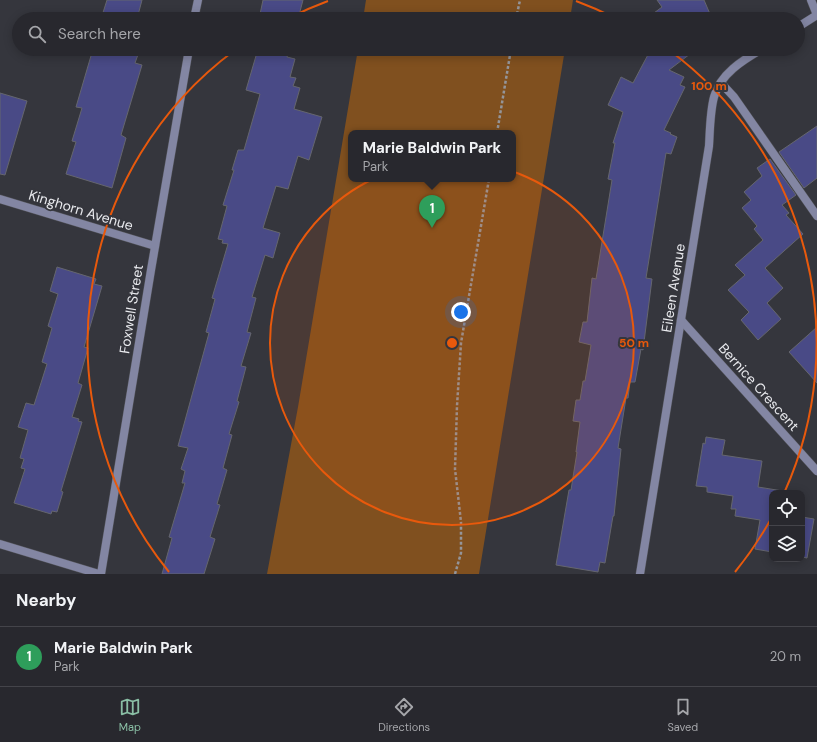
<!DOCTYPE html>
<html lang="en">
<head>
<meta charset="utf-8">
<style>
  :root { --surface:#28282e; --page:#34343a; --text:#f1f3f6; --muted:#a5a6aa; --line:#44444a; --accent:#8abfa5 }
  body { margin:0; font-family:"DM Sans",sans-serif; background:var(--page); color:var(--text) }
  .controls { position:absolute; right:12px; bottom:12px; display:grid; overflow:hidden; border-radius:8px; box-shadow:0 2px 10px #0003 }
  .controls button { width:36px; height:36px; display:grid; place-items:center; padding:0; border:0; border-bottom:1px solid var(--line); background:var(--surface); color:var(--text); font:20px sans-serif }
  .you { position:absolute; left:461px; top:312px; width:14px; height:14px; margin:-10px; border:3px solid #fff; border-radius:50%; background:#1a73e8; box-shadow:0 0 0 6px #1a73e833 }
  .badge { display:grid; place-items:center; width:26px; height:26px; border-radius:50%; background:var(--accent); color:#fff; font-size:13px; font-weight:700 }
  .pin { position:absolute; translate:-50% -33px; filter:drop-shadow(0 1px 2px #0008) }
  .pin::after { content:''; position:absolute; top:21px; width:14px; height:12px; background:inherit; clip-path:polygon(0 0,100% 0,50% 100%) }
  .popup { position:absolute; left:348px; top:130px; width:168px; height:52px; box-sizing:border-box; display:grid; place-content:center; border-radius:8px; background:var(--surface); filter:drop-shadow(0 1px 3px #0005); font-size:13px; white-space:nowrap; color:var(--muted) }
  .popup b { font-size:15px; color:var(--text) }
  .popup::after { content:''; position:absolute; left:50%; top:100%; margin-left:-8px; border:8px solid transparent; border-top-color:var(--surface) }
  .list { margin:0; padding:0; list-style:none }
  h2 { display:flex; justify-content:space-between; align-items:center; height:52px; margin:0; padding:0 16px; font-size:17px }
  h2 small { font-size:13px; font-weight:400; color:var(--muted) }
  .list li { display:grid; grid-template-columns:26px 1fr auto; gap:12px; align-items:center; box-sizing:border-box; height:60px; padding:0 16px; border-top:1px solid var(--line) }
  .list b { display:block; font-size:15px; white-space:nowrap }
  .list p { margin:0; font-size:13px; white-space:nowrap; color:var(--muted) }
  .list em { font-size:13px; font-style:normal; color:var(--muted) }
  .icon { flex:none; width:22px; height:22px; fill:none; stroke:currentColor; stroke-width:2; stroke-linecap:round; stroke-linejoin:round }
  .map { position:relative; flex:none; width:817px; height:574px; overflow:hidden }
  .search { position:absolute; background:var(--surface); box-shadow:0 2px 10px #0003; left:12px; right:12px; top:12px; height:44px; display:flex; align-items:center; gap:10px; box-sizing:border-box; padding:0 14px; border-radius:22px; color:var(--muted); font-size:15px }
  .sheet { height:112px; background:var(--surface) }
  nav { display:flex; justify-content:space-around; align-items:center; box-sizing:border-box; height:56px; border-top:1px solid var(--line); background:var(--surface); font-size:11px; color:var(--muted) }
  nav a { display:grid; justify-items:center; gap:2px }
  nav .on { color:var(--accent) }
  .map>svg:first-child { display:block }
  .green { fill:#80501f; fill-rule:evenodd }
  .building { fill:#494a86; stroke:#65666e }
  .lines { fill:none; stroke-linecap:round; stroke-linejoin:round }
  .service-casing { stroke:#525359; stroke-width:9 }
  .minor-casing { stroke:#525359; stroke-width:9 }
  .path { stroke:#94959a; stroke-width:2.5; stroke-dasharray:3 2; stroke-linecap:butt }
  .service { stroke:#8386a3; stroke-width:8 }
  .minor { stroke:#8386a3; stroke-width:8 }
  .ring { fill:none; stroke:#e8590c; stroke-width:2 }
  .labels { text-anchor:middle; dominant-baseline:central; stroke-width:4; stroke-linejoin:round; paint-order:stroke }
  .street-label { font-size:14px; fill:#e9eaee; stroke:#35363d }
  .centre { fill:#e8590c; stroke:#35363d; stroke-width:2 }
  .ring-label { font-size:12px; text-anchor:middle; font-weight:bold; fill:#e8590c; stroke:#35363d; stroke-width:4; stroke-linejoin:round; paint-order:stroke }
</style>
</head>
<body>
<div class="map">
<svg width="817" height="574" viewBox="0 0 817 574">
  <rect width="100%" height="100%" fill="#35363d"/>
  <g class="green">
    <path d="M 366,0 L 573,0 L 570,19 L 363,19 Z"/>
    <path d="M 358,49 L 565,49 L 479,574 L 267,574 L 298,407 ZM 351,133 L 513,133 L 513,179 L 351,179 Z"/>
  </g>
  <g class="building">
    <path d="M 107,0 L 142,0 L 137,19 L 101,19 Z"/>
    <path d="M 263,0 L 303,0 L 298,19 L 259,19 Z"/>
    <path d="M 657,0 L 704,0 L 710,14 L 698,19 L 646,19 L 662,7 Z"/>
    <path d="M 93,49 L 140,49 L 135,63 L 142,65 L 121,135 L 126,138 L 112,188 L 66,174 L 76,142 L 72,141 L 82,108 L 76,107 Z"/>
    <path d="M 258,49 L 289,49 L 287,57 L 295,59 L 290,77 L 296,78 L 293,86 L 300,88 L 294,109 L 322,117 L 309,160 L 298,156 L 288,189 L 276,186 L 263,228 L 280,233 L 273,258 L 265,255 L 252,297 L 256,298 L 247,332 L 251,333 L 241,366 L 246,367 L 237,401 L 239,402 L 229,434 L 232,435 L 223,468 L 227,470 L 217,504 L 220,505 L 210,537 L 215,539 L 204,574 L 162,574 L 172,538 L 169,537 L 185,483 L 182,483 L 185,471 L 181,469 L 188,448 L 178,446 L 209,333 L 206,332 L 215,299 L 212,298 L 228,244 L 222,243 L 223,240 L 218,239 L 227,206 L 223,205 L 234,170 L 232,170 L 238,150 L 244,150 L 260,94 L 246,90 Z"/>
    <path d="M 651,49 L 687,49 L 690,54 L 669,70 L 684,77 L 680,85 L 685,87 L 664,130 L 671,133 L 670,134 L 677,137 L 671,154 L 666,153 L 646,278 L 652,279 L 643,350 L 641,349 L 635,382 L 630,382 L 628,398 L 626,398 L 618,448 L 621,449 L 614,516 L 613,516 L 605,563 L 600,562 L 598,572 L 556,565 L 569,490 L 571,490 L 577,452 L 576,452 L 580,422 L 573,421 L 576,400 L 580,400 L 583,381 L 585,381 L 591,345 L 579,342 L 583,322 L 587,322 L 592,278 L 596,279 L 612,180 L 608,179 L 615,143 L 613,143 L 623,112 L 608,105 L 621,77 L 633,83 Z"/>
    <path d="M 0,93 L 27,101 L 5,175 L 0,174 Z"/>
    <path d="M 817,126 L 817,178 L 804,188 L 779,152 Z"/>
    <path d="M 770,159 L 796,195 L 782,205 L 789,213 L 786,215 L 803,234 L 765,268 L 783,288 L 767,303 L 781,319 L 758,340 L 741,320 L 749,312 L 728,290 L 745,275 L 735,265 L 763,240 L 754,229 L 757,226 L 742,208 L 751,200 L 744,192 L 762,176 L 757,168 Z"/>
    <path d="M 57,267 L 96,279 L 94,284 L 102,286 L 84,347 L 88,348 L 78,383 L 82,385 L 72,417 L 79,419 L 78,421 L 82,422 L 61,491 L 63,492 L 57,512 L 52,511 L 51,514 L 14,503 L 25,469 L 21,468 L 24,459 L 20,458 L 28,430 L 18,427 L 26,403 L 34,405 L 47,364 L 42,362 L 52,328 L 48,326 L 58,294 L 50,291 Z"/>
    <path d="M 817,327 L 817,383 L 789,352 Z"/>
    <path d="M 706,437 L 725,440 L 722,455 L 762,461 L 758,487 L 789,492 L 772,493 L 772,552 L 755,549 L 760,520 L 735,516 L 736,509 L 731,509 L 733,496 L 707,492 L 707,487 L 696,486 L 703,443 L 705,444 Z"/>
    <path d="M 802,517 L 814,519 L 807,558 L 802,557 Z"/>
  </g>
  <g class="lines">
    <g class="service-casing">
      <g id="service">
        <path d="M 811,0 L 817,15"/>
        <path d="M 721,83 L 734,97 L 817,216"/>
      </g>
    </g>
    <g class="minor-casing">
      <g id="minor">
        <path d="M 194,19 L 198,0"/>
        <path d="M 798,27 L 817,15"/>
        <path d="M 0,199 L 155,246"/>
        <path d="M 681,320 L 817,471"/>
        <path d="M 0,544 L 99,574"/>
        <path d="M 101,574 L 151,270 L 189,49"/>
        <path d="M 640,574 L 709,146 C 710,130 710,112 714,97 C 720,74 743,60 762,49"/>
      </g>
    </g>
    <g class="path">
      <path d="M 516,19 L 520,0"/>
      <path d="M 497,133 L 511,49"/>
      <path d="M 455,574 L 461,553 L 461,522 L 455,469 L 457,406 L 461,343 L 489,179"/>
    </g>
    <use href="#service" class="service"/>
    <use href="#minor" class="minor"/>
  </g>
  <circle cx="452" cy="343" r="182" fill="#e8590c" fill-opacity=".12"/>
  <g class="ring">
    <circle cx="452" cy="343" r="182"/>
    <path d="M772 517A364 364 0 0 1 735 572M169 572A364 364 0 0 1 235 50M287 19A364 364 0 0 1 328 1M576 1A364 364 0 0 1 617 19M669 50A364 364 0 0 1 785 491"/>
  </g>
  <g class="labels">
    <g class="street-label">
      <text transform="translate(81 210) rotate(17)">Kinghorn Avenue</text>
      <text transform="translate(673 288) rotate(-81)">Eileen Avenue</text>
      <text transform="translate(131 309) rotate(-81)">Foxwell Street</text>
      <text transform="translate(759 387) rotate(48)">Bernice Crescent</text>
    </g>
  </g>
  <circle cx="452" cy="343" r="6" class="centre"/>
  <g class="ring-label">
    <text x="709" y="90">100 m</text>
    <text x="634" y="347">50 m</text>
  </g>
</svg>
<div class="controls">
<button><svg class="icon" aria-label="locate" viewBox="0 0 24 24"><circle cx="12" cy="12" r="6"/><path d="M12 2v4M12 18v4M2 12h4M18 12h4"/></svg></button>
<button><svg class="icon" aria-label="layers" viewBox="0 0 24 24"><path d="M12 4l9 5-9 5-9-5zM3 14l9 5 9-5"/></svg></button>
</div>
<div class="you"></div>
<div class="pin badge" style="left:432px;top:228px;background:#2e9e5b">1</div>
<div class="popup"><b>Marie Baldwin Park</b>Park</div>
<div class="search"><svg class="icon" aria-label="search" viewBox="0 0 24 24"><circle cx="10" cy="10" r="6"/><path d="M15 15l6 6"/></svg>Search here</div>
</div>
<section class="sheet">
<h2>Nearby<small></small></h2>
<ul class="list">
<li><span class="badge" style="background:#2e9e5b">1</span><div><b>Marie Baldwin Park</b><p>Park</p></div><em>20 m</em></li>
</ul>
</section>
<nav>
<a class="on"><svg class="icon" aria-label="map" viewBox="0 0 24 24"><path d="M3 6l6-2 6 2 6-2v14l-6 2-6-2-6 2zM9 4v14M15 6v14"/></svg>Map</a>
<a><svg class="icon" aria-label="directions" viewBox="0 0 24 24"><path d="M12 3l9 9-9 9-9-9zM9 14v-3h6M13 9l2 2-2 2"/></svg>Directions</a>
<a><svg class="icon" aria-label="saved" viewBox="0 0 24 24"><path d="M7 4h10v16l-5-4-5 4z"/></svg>Saved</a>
</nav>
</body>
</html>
